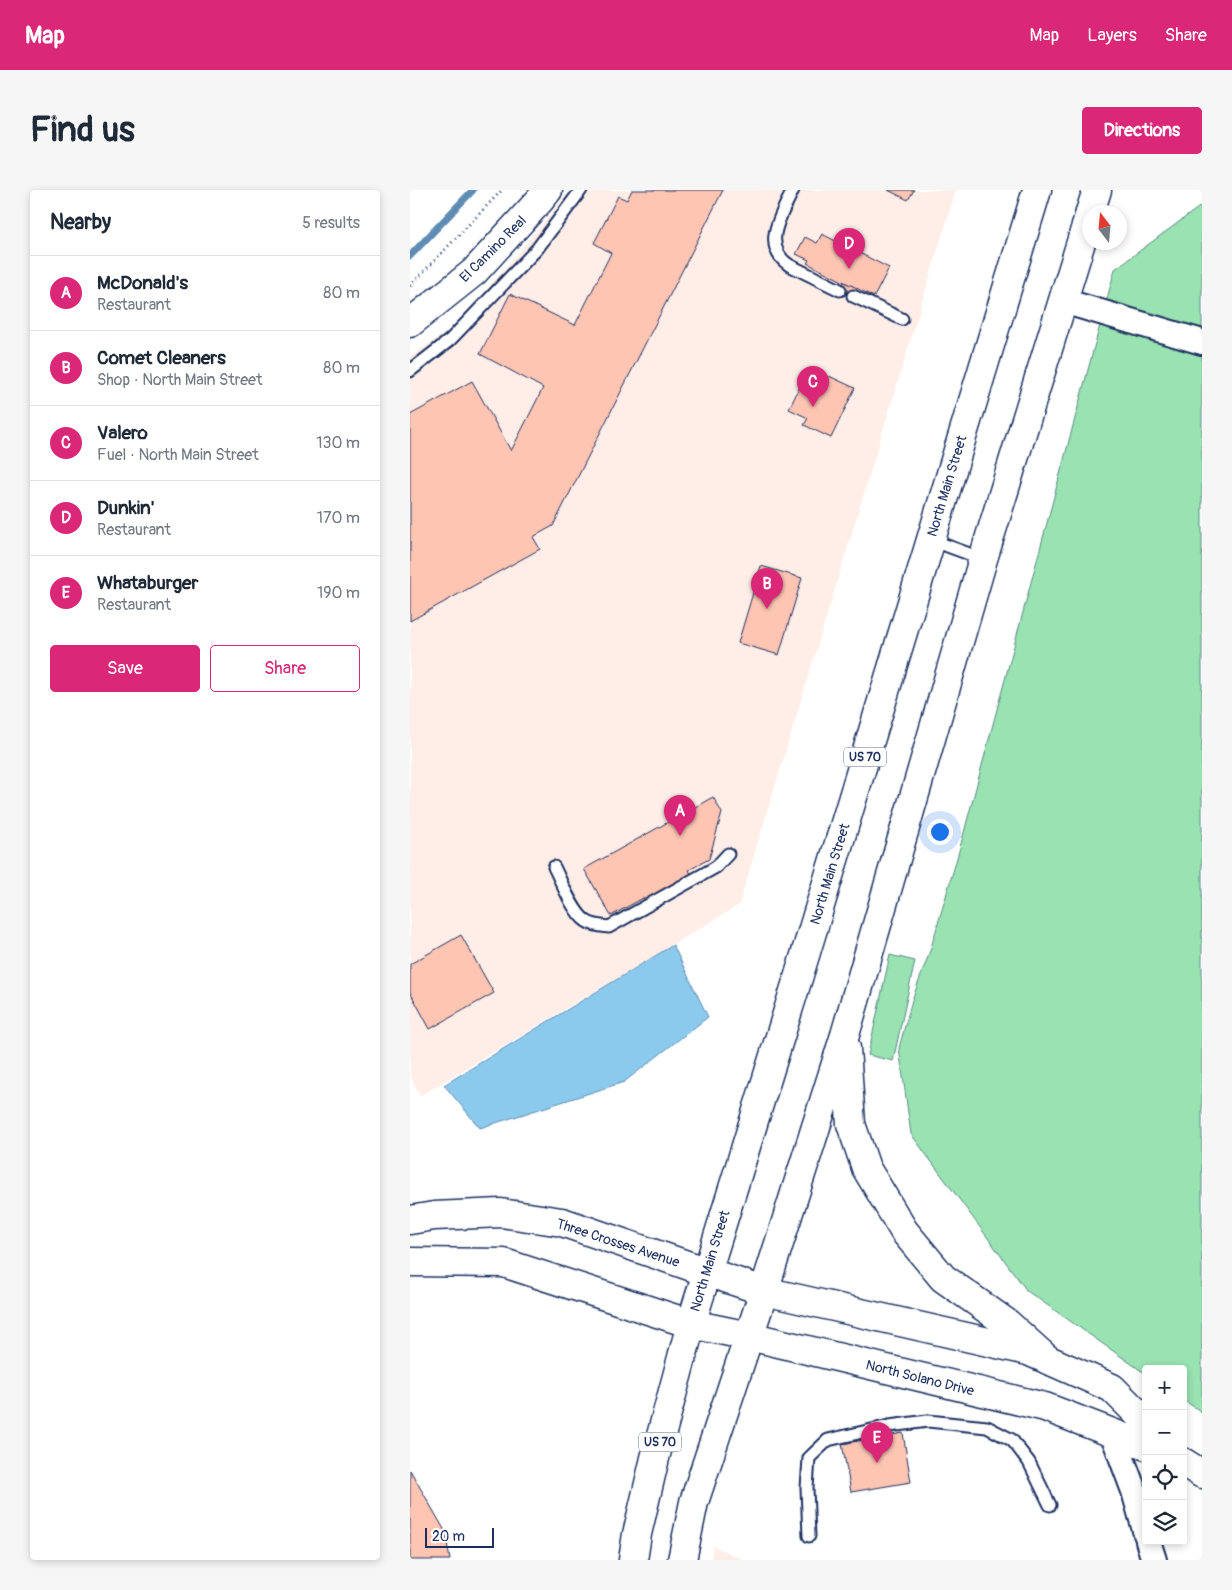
<!DOCTYPE html>
<html lang="en">
<head>
<meta charset="utf-8">
<style>
  :root { --surface:#fff; --page:#f6f6f7; --text:#1f2937; --muted:#747a83; --line:#e0e1e3; --accent:#db2777 }
  body { margin:0; font-family:Pangolin,sans-serif; background:var(--page); color:var(--text) }
  .controls { position:absolute; right:15px; bottom:15px; display:grid; overflow:hidden; border-radius:5px; box-shadow:0 2px 8px #0003 }
  .controls button { width:45px; height:45px; display:grid; place-items:center; padding:0; border:0; border-bottom:1px solid var(--line); background:var(--surface); color:var(--text); font:25px sans-serif }
  .compass { position:absolute; left:672px; top:15px; width:45px; height:45px; border-radius:50%; background:var(--surface); box-shadow:0 2px 8px #0003; rotate:344deg }
  .scale { position:absolute; left:15px; bottom:12px; width:69px; box-sizing:border-box; padding-left:5px; border:2px solid #1b2f5e; border-top:0; font-size:14px; line-height:18px; white-space:nowrap; color:#1b2f5e; -webkit-text-stroke:4px #fff; paint-order:stroke }
  .you { position:absolute; left:529px; top:641px; width:18px; height:18px; margin:-12px; border:4px solid #fff; border-radius:50%; background:#1a73e8; box-shadow:0 0 0 8px #1a73e833 }
  .badge { display:grid; place-items:center; width:32px; height:32px; border-radius:50%; background:var(--accent); color:#fff; font-size:16px; font-weight:700 }
  .pin { position:absolute; translate:-50% -41px; filter:drop-shadow(0 1px 2px #0008) }
  .pin::after { content:''; position:absolute; top:26px; width:18px; height:15px; background:inherit; clip-path:polygon(0 0,100% 0,50% 100%) }
  .list { margin:0; padding:0; list-style:none }
  h2 { display:flex; justify-content:space-between; align-items:center; height:65px; margin:0; padding:0 20px; font-size:21px }
  h2 small { font-size:16px; font-weight:400; color:var(--muted) }
  .list li { display:grid; grid-template-columns:32px 1fr auto; gap:15px; align-items:center; box-sizing:border-box; height:75px; padding:0 20px; border-top:1px solid var(--line) }
  .list b { display:block; font-size:19px; white-space:nowrap }
  .list p { margin:0; font-size:16px; white-space:nowrap; color:var(--muted) }
  .list em { font-size:16px; font-style:normal; color:var(--muted) }
  .actions { display:flex; gap:10px; padding:15px 20px }
  .actions a { flex:1; padding:11px 0; border:1px solid var(--accent); border-radius:5px; text-align:center; font-size:18px; color:var(--accent) }
  .actions .main { background:var(--accent); color:#fff }
  .icon { flex:none; width:28px; height:28px; fill:none; stroke:currentColor; stroke-width:2; stroke-linecap:round; stroke-linejoin:round }
  .map { position:relative; flex:none; width:792px; height:1370px; overflow:hidden; border-radius:5px }
  header { display:flex; align-items:center; gap:30px; box-sizing:border-box; height:70px; padding:0 25px; background:var(--accent); color:#fff }
  header strong { font-size:24px }
  nav { display:flex; gap:28px; margin-inline-start:auto; font-size:18px }
  .intro { display:flex; align-items:center; justify-content:space-between; box-sizing:border-box; height:120px; padding:0 30px }
  h1 { margin:0; font-size:35px }
  .button { padding:12px 22px; border-radius:5px; background:var(--accent); color:#fff; font-size:18px; font-weight:700 }
  main { display:flex; gap:30px; padding:0 30px }
  aside { flex:1; background:var(--surface); border-radius:5px; box-shadow:0 2px 8px #0003 }
  .map>svg:first-child { display:block }
  .built { fill:#ffeee8 }
  .green { fill:#99e2b1; stroke:#5a8888 }
  .water { fill:#8ccaed; stroke:#5f8cb4 }
  .lines { fill:none; stroke-linecap:round; stroke-linejoin:round }
  .stream { stroke:#5f8cb4; stroke-width:7 }
  .building { fill:#fec5b3; stroke:#1b2f5e }
  .service-casing { stroke:#1b2f5e; stroke-width:15 }
  .minor-casing { stroke:#1b2f5e; stroke-width:28 }
  .tertiary-casing { stroke:#1b2f5e; stroke-width:31 }
  .secondary-casing { stroke:#1b2f5e; stroke-width:31 }
  .primary-casing { stroke:#1b2f5e; stroke-width:31 }
  .path { stroke:#1b2f5e; stroke-width:3; stroke-dasharray:1 4; stroke-linecap:butt }
  .service { stroke:#fff; stroke-width:11 }
  .minor { stroke:#fff; stroke-width:24 }
  .tertiary { stroke:#fff; stroke-width:28 }
  .secondary { stroke:#fff; stroke-width:28 }
  .primary { stroke:#fff; stroke-width:28 }
  .labels { text-anchor:middle; dominant-baseline:central; stroke-width:4.5; stroke-linejoin:round; paint-order:stroke }
  .shield { fill:#fff; stroke:#5f6d8e; stroke-width:1 }
  .shield-label { font-size:12px; font-weight:bold; fill:#1b2f5e }
  .street-label { font-size:14px; fill:#1b2f5e; stroke:#fff }
</style>
</head>
<body>
<header>
<strong>Map</strong>
<nav><a>Map</a><a>Layers</a><a>Share</a></nav>
</header>
<div class="intro"><h1>Find us</h1><a class="button">Directions</a></div>
<main>
<aside>
<h2>Nearby<small>5 results</small></h2>
<ul class="list">
<li><span class="badge">A</span><div><b>McDonald's</b><p>Restaurant</p></div><em>80 m</em></li>
<li><span class="badge">B</span><div><b>Comet Cleaners</b><p>Shop · North Main Street</p></div><em>80 m</em></li>
<li><span class="badge">C</span><div><b>Valero</b><p>Fuel · North Main Street</p></div><em>130 m</em></li>
<li><span class="badge">D</span><div><b>Dunkin'</b><p>Restaurant</p></div><em>170 m</em></li>
<li><span class="badge">E</span><div><b>Whataburger</b><p>Restaurant</p></div><em>190 m</em></li>
</ul>
<div class="actions"><a class="main">Save</a><a>Share</a></div>
</aside>
<div class="map">
<svg width="792" height="1370" viewBox="0 0 792 1370">
  <rect width="100%" height="100%" fill="#fff"/>
  <filter id="ink" filterUnits="userSpaceOnUse"><feTurbulence type="fractalNoise" baseFrequency=".02" numOctaves="2"/><feDisplacementMap in="SourceGraphic" scale="10" xChannelSelector="R" yChannelSelector="G"/><feConvolveMatrix kernelMatrix="1 2 1 2 8 2 1 2 1" color-interpolation-filters="sRGB"/></filter>
  <g filter="url(#ink)">
    <g class="built">
      <path d="M 161,0 L 546,0 L 329,715 L 10,906 L 0,885 L 0,167 L 47,135 Z"/>
      <path d="M 303,1356 L 335,1370 L 301,1370 Z"/>
    </g>
    <g class="green">
      <path d="M 792,15 L 792,1222 L 773,1210 L 773,1179 L 736,1179 L 736,1184 L 617,1101 L 501,944 L 489,858 L 502,810 L 520,761 L 549,661 L 705,79 Z"/>
      <path d="M 480,765 L 505,771 L 483,871 L 458,865 Z"/>
    </g>
    <path class="water" d="M 263,755 L 298,827 L 214,892 L 70,938 L 34,895 Z"/>
    <g class="lines">
      <path class="stream" d="M 0,66 L 63,0"/>
    </g>
    <g class="building">
      <path d="M 222,0 L 313,0 L 143,336 L 123,347 L 130,359 L 0,431 L 0,225 L 62,191 L 101,261 L 133,198 L 70,164 L 100,104 L 165,135 L 201,63 L 184,53 L 208,6 L 217,10 Z"/>
      <path d="M 478,0 L 504,0 L 498,10 Z"/>
      <path d="M 412,44 L 479,78 L 464,107 L 397,73 L 399,70 L 386,64 L 395,47 L 407,53 Z"/>
      <path d="M 434,92 L 447,98 L 442,107 L 430,101 Z"/>
      <path d="M 397,182 L 416,191 L 419,186 L 445,198 L 421,248 L 394,235 L 398,228 L 379,219 Z"/>
      <path d="M 351,376 L 392,388 L 369,465 L 328,453 Z"/>
      <path d="M 303,607 L 312,623 L 299,669 L 279,680 L 282,686 L 235,712 L 233,708 L 201,726 L 174,679 Z"/>
      <path d="M 51,745 L 84,803 L 20,839 L 0,802 L 0,774 Z"/>
      <path d="M 493,1243 L 501,1292 L 441,1302 L 432,1254 Z"/>
      <path d="M 0,1280 L 35,1341 L 40,1370 L 0,1370 Z"/>
    </g>
    <g class="lines">
      <g class="service-casing">
        <g id="service">
          <path d="M 383,0 C 372,24 350,55 379,75 L 430,100"/>
          <path d="M 443,106 L 492,129"/>
          <path d="M 0,181 L 40,150 L 127,59 L 171,0"/>
          <path d="M 521,350 L 573,369"/>
          <path d="M 144,677 C 151,691 163,722 176,731 C 183,736 191,736 199,737 L 306,677 L 318,664"/>
          <path d="M 399,1346 L 397,1298 L 399,1268 L 418,1250 L 479,1236 L 518,1231 L 577,1237 L 602,1250 L 619,1272 L 640,1315"/>
        </g>
      </g>
      <g class="minor-casing">
        <g id="minor">
          <path d="M 653,111 L 792,152"/>
          <path d="M 702,1242 L 724,1301 L 736,1344"/>
          <path d="M 738,1351 L 744,1370"/>
        </g>
      </g>
      <g class="tertiary-casing">
        <g id="tertiary">
          <path d="M 0,133 L 64,82 L 130,10 L 138,0"/>
          <path d="M 0,1030 L 24,1026 L 91,1023 L 152,1032 L 297,1082"/>
          <path d="M 0,1072 L 94,1073 L 281,1134"/>
        </g>
      </g>
      <g class="secondary-casing">
        <g id="secondary">
          <path d="M 297,1082 L 354,1101 L 618,1161 L 702,1198 L 736,1232"/>
          <path d="M 281,1134 L 339,1146 L 635,1217 L 736,1256"/>
          <path d="M 773,1272 L 792,1284"/>
        </g>
      </g>
      <g class="primary-casing">
        <g id="primary">
          <path d="M 680,22 L 687,0"/>
          <path d="M 436,858 L 441,934 L 456,978 L 494,1041 L 533,1088 L 598,1134 L 638,1170"/>
          <path d="M 223,1370 L 227,1344 L 245,1268 L 281,1134 L 389,785 L 627,0"/>
          <path d="M 272,1370 L 284,1312 L 354,1101 L 435,845 L 573,369 L 680,23"/>
        </g>
      </g>
      <path class="path" d="M 0,96 L 92,0"/>
      <use href="#service" class="service"/>
      <use href="#minor" class="minor"/>
      <use href="#tertiary" class="tertiary"/>
      <use href="#secondary" class="secondary"/>
      <use href="#primary" class="primary"/>
    </g>
  </g>
  <g class="labels">
    <g class="shield">
      <rect x="434" y="557.5" width="42" height="19" rx="4"/>
      <rect x="229" y="1242.5" width="42" height="19" rx="4"/>
    </g>
    <g class="shield-label">
      <text x="455" y="567">US 70</text>
      <text x="250" y="1252">US 70</text>
    </g>
    <g class="street-label">
      <text transform="translate(83 59) rotate(-45)">El Camino Real</text>
      <text transform="translate(537 296) rotate(-73)">North Main Street</text>
      <text transform="translate(420 684) rotate(-73)">North Main Street</text>
      <text transform="translate(208 1053) rotate(18)">Three Crosses Avenue</text>
      <text transform="translate(300 1071) rotate(-73)">North Main Street</text>
      <text transform="translate(510 1188) rotate(14)">North Solano Drive</text>
    </g>
  </g>
</svg>
<div class="controls">
<button>+</button>
<button>−</button>
<button><svg class="icon" aria-label="locate" viewBox="0 0 24 24"><circle cx="12" cy="12" r="6"/><path d="M12 2v4M12 18v4M2 12h4M18 12h4"/></svg></button>
<button><svg class="icon" aria-label="layers" viewBox="0 0 24 24"><path d="M12 4l9 5-9 5-9-5zM3 14l9 5 9-5"/></svg></button>
</div>
<svg class="compass" viewBox="-18 -18 36 36"><path d="M0-13l5 13h-10z" fill="#e53935"/><path d="M0 13l5-13h-10z" fill="#747a83"/></svg>
<div class="scale">20 m</div>
<div class="you"></div>
<div class="pin badge" style="left:270px;top:646px">A</div>
<div class="pin badge" style="left:357px;top:419px">B</div>
<div class="pin badge" style="left:403px;top:217px">C</div>
<div class="pin badge" style="left:439px;top:79px">D</div>
<div class="pin badge" style="left:467px;top:1273px">E</div>
</div>
</main>
</body>
</html>
